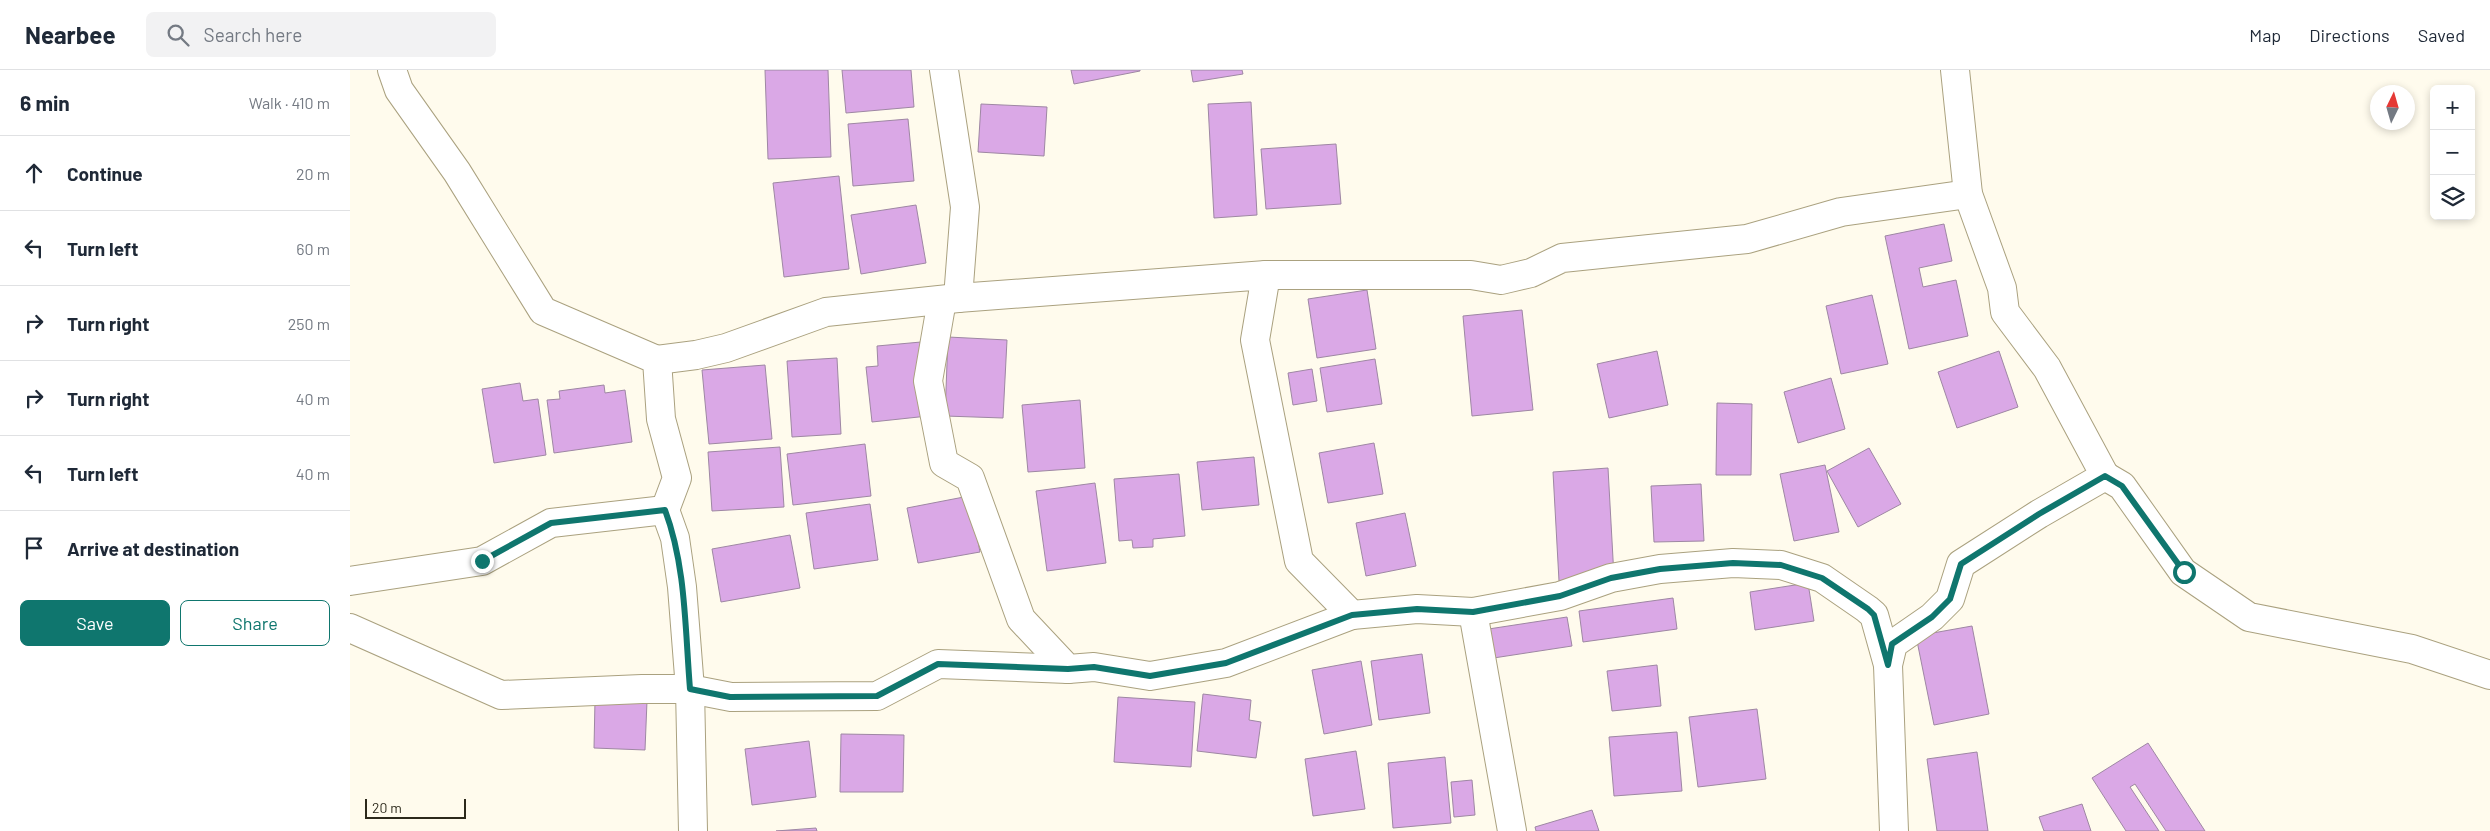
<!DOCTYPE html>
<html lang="en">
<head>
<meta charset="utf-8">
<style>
  :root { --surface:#fff; --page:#f2f2f3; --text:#1f2937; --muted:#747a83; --line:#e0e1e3; --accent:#0f766e }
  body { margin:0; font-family:Barlow,sans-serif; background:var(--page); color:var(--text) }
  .controls { position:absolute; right:15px; top:15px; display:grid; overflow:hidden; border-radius:8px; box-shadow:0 2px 8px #0003 }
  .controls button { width:45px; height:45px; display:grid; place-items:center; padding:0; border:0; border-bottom:1px solid var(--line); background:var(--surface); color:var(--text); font:25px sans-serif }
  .compass { position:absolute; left:2020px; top:15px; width:45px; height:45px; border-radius:50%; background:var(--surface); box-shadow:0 2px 8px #0003; rotate:5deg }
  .scale { position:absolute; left:15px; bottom:12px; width:101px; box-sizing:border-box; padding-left:5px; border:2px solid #2c291b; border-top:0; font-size:14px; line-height:18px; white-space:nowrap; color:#2c291b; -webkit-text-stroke:4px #fffbed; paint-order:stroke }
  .stop { position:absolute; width:15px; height:15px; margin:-11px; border:4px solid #0f766e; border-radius:50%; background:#fff }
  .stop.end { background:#0f766e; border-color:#fff; box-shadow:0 1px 5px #0008 }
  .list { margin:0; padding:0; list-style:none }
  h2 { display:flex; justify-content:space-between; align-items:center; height:65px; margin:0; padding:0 20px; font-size:21px }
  h2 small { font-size:16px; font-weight:400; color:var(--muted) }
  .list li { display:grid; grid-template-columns:32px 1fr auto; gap:15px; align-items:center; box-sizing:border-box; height:75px; padding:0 20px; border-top:1px solid var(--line) }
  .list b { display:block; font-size:19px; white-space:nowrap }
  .list em { font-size:16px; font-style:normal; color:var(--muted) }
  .actions { display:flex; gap:10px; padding:15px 20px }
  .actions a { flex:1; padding:11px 0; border:1px solid var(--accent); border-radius:8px; text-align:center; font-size:18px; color:var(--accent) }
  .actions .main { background:var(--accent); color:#fff }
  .icon { flex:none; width:28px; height:28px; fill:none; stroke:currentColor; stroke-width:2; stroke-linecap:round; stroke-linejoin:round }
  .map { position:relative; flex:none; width:2140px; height:761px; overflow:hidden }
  header { display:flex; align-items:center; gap:30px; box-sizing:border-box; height:70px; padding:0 25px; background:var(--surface); border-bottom:1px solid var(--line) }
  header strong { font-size:24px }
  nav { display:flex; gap:28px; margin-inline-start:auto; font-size:18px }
  .search { width:350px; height:45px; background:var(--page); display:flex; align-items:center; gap:12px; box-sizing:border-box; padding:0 18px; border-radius:8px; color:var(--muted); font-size:19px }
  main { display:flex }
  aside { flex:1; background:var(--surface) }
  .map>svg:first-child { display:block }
  .building { fill:#daa8e6; stroke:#9e87a3 }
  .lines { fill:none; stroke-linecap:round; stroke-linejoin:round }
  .minor-casing { stroke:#aaa17f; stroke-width:30 }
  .minor { stroke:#fff; stroke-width:28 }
  .route { stroke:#0f766e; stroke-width:6 }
</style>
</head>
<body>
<header>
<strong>Nearbee</strong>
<div class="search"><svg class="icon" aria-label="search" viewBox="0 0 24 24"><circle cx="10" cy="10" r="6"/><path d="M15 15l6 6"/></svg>Search here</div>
<nav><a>Map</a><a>Directions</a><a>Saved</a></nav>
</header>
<main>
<aside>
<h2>6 min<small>Walk · 410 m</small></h2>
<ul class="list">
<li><svg class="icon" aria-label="ahead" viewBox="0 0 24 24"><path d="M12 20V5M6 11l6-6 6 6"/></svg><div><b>Continue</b></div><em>20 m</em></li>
<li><svg class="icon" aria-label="left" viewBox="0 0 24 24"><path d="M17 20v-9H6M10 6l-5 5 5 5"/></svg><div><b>Turn left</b></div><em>60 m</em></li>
<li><svg class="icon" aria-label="right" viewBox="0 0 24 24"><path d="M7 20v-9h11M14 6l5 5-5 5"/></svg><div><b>Turn right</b></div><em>250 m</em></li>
<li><svg class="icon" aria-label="right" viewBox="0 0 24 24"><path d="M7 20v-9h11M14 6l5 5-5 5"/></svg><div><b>Turn right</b></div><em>40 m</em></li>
<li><svg class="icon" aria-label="left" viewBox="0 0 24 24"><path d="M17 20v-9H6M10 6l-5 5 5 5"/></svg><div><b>Turn left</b></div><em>40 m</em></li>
<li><svg class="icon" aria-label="arrive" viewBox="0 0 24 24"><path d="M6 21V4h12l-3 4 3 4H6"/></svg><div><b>Arrive at destination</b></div></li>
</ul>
<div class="actions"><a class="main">Save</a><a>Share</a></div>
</aside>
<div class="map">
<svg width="2140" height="761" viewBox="0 0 2140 761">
  <rect width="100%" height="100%" fill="#fffbed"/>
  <g class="building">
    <path d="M 415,0 L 478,0 L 481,87 L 418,89 Z"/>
    <path d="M 492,0 L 561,0 L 564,37 L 496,43 Z"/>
    <path d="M 721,0 L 790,0 L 790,1 L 724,14 Z"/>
    <path d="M 841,0 L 892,0 L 893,4 L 843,12 Z"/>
    <path d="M 901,32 L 907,145 L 864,148 L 858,34 Z"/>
    <path d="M 631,34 L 697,37 L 694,86 L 628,82 Z"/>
    <path d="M 558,49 L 564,111 L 503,116 L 498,54 Z"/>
    <path d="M 986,74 L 991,134 L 916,139 L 911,79 Z"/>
    <path d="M 489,106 L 499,199 L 434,207 L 423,113 Z"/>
    <path d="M 566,135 L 576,193 L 511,204 L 501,145 Z"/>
    <path d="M 1594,154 L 1602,191 L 1569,198 L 1573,217 L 1606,210 L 1618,266 L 1559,279 L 1535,166 Z"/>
    <path d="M 1017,220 L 1026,279 L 967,288 L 958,229 Z"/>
    <path d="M 1522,225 L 1538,294 L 1491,304 L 1476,236 Z"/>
    <path d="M 1172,240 L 1183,340 L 1122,346 L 1113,246 Z"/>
    <path d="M 598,267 L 657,270 L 653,348 L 595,346 Z"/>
    <path d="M 571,272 L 578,346 L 522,352 L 516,297 L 528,296 L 527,276 Z"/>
    <path d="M 1307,281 L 1318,335 L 1259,348 L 1247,294 Z"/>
    <path d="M 1649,281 L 1668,337 L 1607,358 L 1588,302 Z"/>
    <path d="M 487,288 L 491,364 L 442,367 L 437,291 Z"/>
    <path d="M 1025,289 L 1032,334 L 977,342 L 970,298 Z"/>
    <path d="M 415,295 L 422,369 L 359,374 L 352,300 Z"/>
    <path d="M 962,299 L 967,331 L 943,335 L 938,303 Z"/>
    <path d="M 1481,308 L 1495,359 L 1448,373 L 1434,322 Z"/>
    <path d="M 170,313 L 173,331 L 188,329 L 196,385 L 144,393 L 132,319 Z"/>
    <path d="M 254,315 L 255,323 L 275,320 L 282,372 L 204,383 L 197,330 L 210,329 L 209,321 Z"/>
    <path d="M 730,330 L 735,398 L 678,402 L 672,335 Z"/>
    <path d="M 1367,333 L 1402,334 L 1401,405 L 1366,405 Z"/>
    <path d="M 1024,373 L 1033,424 L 978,433 L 969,383 Z"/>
    <path d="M 515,374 L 521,426 L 443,435 L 437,384 Z"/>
    <path d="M 430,377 L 434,437 L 362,441 L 358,382 Z"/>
    <path d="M 1519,378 L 1551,434 L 1508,457 L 1477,401 Z"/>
    <path d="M 904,387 L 909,435 L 852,440 L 847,392 Z"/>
    <path d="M 1475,395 L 1489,462 L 1444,471 L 1430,404 Z"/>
    <path d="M 1258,398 L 1264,507 L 1209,511 L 1203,402 Z"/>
    <path d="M 829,404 L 835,466 L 803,469 L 803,477 L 783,478 L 782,470 L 769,471 L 764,409 Z"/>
    <path d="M 745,413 L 756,493 L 697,501 L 686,421 Z"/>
    <path d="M 1351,414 L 1354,471 L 1304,472 L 1301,416 Z"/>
    <path d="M 619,426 L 630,482 L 568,493 L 557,438 Z"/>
    <path d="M 520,434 L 528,490 L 464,499 L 456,443 Z"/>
    <path d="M 1055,443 L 1066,496 L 1016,506 L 1006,453 Z"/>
    <path d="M 440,465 L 450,518 L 371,532 L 362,479 Z"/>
    <path d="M 1458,513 L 1464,551 L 1405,560 L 1400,522 Z"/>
    <path d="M 1323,528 L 1327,559 L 1233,572 L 1229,541 Z"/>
    <path d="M 1217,547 L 1222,576 L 1137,589 L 1132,560 Z"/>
    <path d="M 1622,556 L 1639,644 L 1584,655 L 1566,566 Z"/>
    <path d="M 1072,584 L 1080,643 L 1029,650 L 1021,591 Z"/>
    <path d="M 1011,591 L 1022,655 L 974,664 L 962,600 Z"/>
    <path d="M 1307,595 L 1311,636 L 1262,641 L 1257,601 Z"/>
    <path d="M 853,624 L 901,630 L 899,650 L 911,652 L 906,688 L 847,681 Z"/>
    <path d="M 768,627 L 845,632 L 841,697 L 764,692 Z"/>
    <path d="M 245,630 L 297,631 L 295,680 L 244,678 Z"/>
    <path d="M 1407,639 L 1416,709 L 1348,717 L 1339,647 Z"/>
    <path d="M 1327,662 L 1332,721 L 1264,726 L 1259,667 Z"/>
    <path d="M 491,664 L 554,665 L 553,722 L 490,722 Z"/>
    <path d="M 459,671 L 466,727 L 402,735 L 395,679 Z"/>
    <path d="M 1798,673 L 1855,761 L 1816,761 L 1785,714 L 1780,717 L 1809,761 L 1776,761 L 1742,708 Z"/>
    <path d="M 1006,681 L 1015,739 L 963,746 L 955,689 Z"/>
    <path d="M 1627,682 L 1638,761 L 1587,761 L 1577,689 Z"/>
    <path d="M 1095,687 L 1101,753 L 1043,758 L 1038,693 Z"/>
    <path d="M 1122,710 L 1125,745 L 1104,747 L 1101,712 Z"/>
    <path d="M 1732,734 L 1741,761 L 1694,761 L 1689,747 Z"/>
    <path d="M 1242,740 L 1249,761 L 1186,761 L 1185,757 Z"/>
    <path d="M 466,758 L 467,761 L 426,761 Z"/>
  </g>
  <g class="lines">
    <g class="minor-casing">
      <g id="minor">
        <path d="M 42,0 L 49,20 L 107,102 L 193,241 L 307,290 L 311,349 L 327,408 L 315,440 L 325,468 L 332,517 L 340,619 L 343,761"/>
        <path d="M 594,0 L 615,137 L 608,228"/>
        <path d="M 916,205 L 1121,205 L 1151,210 L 1181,203 L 1212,188 L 1397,169 L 1491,142 L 1618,124"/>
        <path d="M 592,230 L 578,311 L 594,393 L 620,408 L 671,549 L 718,599 L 744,597 L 800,606 L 876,593 L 1002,545"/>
        <path d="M 307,290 L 346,285 L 376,278 L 476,242 L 608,228 L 916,205 L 905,270 L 949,491 L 1002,545 L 1067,539 L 1123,542 L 1210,526 L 1261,508 L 1310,499 L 1383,493 L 1431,495 L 1472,508 L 1517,539 L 1524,545 L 1538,595 L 1544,761"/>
        <path d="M 1755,406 L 1772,416 L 1833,502 L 1899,547 L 2062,579 L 2140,605"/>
        <path d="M 0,511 L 132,491 L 201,453 L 315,440"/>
        <path d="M 1123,542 L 1162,761"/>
        <path d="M 0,558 L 151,625 L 292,619 L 340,619 L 381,627 L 527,626 L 588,594 L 718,599"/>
        <path d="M 1538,595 L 1543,574 L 1582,547 L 1600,529 L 1611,494 L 1689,444 L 1755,406 L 1697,298 L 1655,242 L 1652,218 L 1618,124 L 1605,0"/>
      </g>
    </g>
    <use href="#minor" class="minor"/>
  </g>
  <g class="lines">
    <path class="route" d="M 132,491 L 201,453 L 315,440 C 336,496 335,559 340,619 L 380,627 L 527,626 L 588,594 L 718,599 L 744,597 L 800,606 L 876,593 L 1002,545 L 1067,539 L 1123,542 L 1210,526 L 1261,508 L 1310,499 L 1383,493 L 1431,495 L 1472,508 L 1518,539 L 1524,545 L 1538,595 L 1542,574 L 1582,547 L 1600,529 L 1611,494 L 1689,444 L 1755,406 L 1772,416 L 1834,502"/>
  </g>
</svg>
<div class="controls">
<button>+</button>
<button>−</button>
<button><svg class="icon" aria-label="layers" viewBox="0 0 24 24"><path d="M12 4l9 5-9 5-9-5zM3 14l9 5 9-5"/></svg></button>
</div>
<svg class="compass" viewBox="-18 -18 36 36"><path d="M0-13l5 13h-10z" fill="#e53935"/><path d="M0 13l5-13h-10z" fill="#747a83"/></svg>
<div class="scale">20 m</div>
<div class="stop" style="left:1834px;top:502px"></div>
<div class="stop end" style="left:132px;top:491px"></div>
</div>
</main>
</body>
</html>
